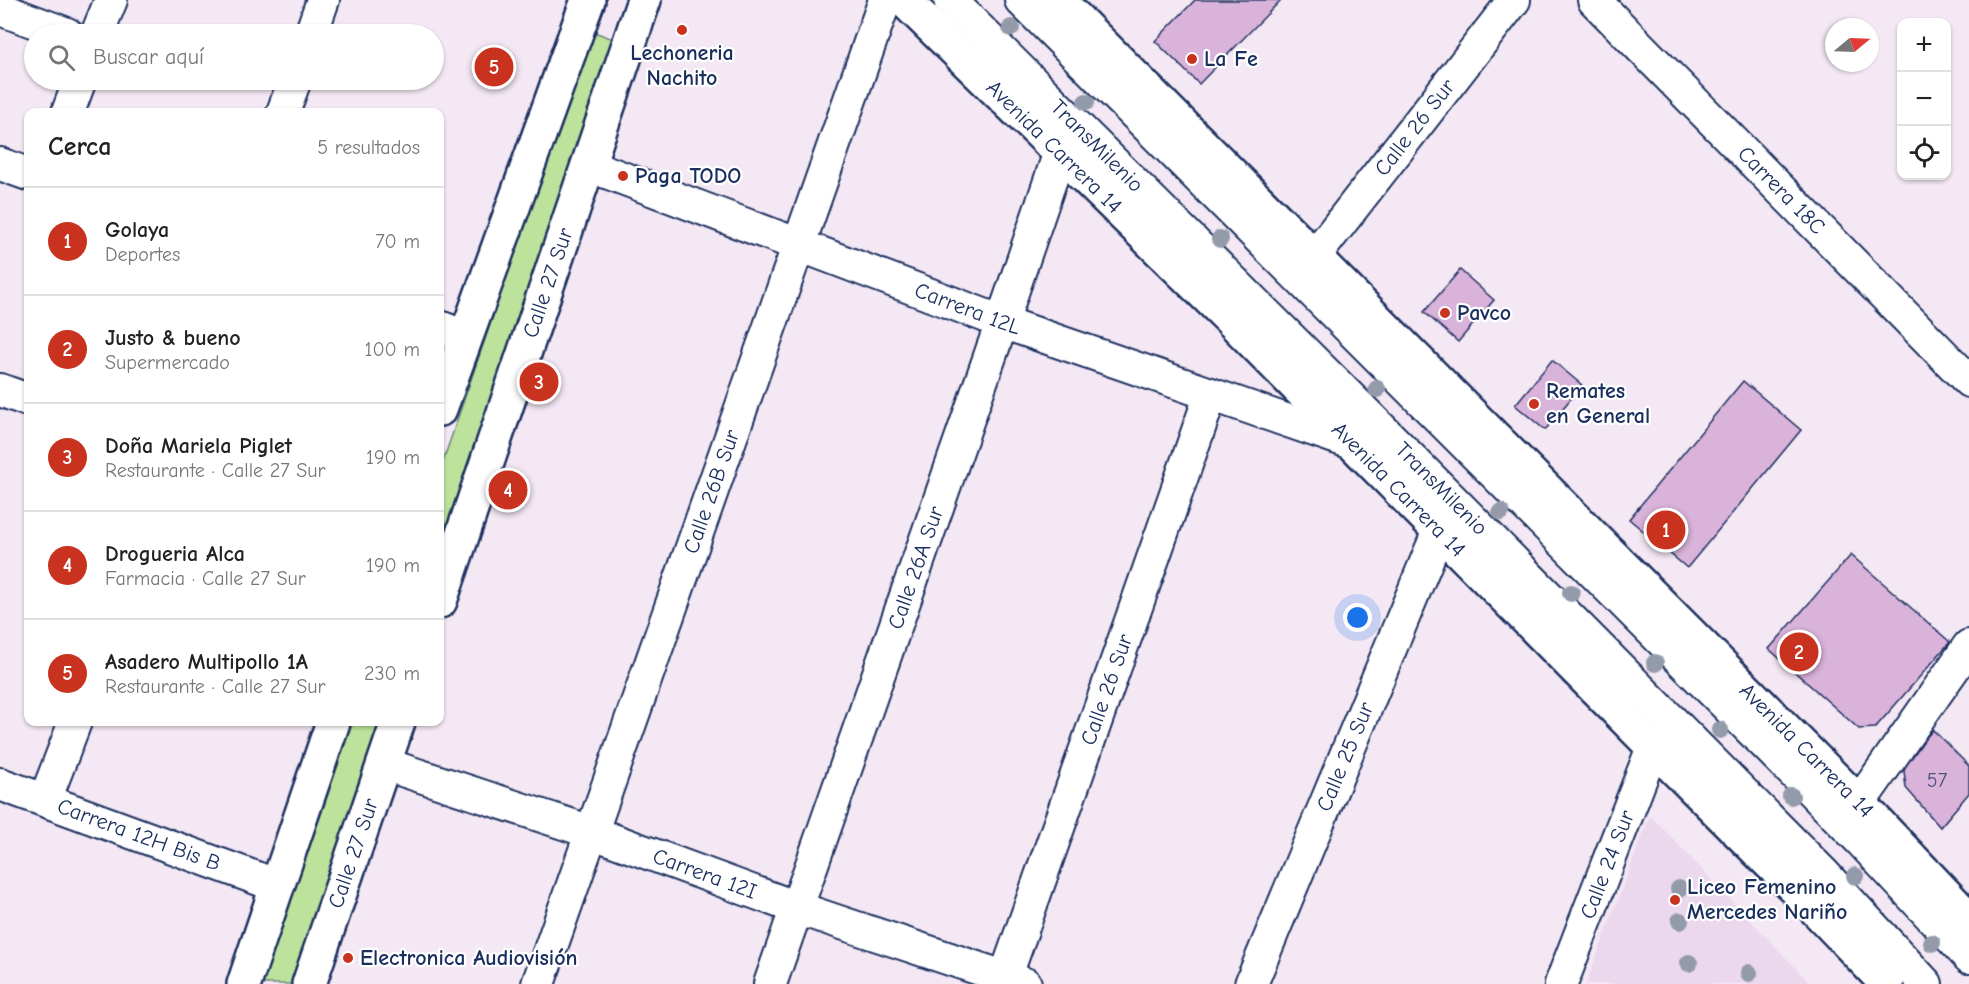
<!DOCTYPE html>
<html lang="es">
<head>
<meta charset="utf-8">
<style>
  :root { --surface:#fff; --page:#f6f6f6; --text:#222; --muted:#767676; --line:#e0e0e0; --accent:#c8321e }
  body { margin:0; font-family:"Comic Neue",sans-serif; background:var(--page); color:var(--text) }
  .controls { position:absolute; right:18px; top:18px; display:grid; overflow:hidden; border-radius:12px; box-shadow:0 2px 4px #0004 }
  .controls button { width:54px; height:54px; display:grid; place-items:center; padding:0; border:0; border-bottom:2px solid var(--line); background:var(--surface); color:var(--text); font:30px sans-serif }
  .compass { position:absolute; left:1825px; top:18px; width:54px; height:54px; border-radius:50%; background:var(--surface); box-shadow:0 2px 4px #0004; rotate:71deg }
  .you { position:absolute; left:1358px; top:618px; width:21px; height:21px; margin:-15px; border:4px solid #fff; border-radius:50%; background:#1a73e8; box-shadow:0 0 0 9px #1a73e833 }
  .badge { display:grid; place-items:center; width:39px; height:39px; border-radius:50%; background:var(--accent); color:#fff; font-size:20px; font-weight:700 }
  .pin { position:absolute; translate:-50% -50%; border:3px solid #fff; box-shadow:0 2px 6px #0006 }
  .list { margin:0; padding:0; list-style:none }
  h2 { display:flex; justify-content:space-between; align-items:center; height:78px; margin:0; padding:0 24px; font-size:26px }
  h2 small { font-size:20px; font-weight:400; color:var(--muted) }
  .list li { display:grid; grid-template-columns:39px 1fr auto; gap:18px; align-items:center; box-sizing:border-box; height:108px; padding:0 24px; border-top:2px solid var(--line) }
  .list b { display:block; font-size:22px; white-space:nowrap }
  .list p { margin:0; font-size:20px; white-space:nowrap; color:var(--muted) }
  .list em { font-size:20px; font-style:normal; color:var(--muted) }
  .icon { flex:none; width:33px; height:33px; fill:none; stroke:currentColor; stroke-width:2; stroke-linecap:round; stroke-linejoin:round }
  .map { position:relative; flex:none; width:1969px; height:984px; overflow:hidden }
  .search { position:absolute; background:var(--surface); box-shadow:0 2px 4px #0004; left:24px; top:24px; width:420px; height:66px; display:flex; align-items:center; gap:15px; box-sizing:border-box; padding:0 21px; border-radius:33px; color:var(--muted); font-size:22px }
  .panel { position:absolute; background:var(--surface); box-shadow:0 2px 4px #0004; left:24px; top:108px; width:420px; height:618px; border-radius:12px }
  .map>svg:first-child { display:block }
  .built { fill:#ecd8ec }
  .green { fill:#bde29c; stroke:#6c887d; stroke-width:1.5 }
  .building { fill:#dab3db; stroke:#1b2f5e; stroke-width:1.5 }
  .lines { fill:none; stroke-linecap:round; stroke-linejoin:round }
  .minor-casing { stroke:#1b2f5e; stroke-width:36 }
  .major-casing { stroke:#1b2f5e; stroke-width:38 }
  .minor { stroke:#fff; stroke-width:32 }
  .major { stroke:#fff; stroke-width:33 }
  .tree { fill:#939baa }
  .poi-dot { fill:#c8321e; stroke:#fff; stroke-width:2 }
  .labels { text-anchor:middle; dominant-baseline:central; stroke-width:4.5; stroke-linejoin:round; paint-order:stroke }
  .number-label { font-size:20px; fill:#4b507d }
  .poi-label { font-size:22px; font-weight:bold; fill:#1b2f5e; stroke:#fff; text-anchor:start }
  .street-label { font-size:22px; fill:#1b2f5e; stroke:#fff }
</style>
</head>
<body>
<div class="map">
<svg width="1969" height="984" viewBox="0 0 1969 984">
  <rect width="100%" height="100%" fill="#f4e8f4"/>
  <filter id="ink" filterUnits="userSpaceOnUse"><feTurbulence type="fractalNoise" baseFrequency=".0167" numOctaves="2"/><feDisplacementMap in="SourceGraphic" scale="12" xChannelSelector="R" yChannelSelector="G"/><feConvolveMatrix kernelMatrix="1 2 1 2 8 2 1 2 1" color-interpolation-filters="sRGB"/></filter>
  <g filter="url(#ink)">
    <path class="built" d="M 1650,815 L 1811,984 L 1586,984 Z"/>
    <g class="green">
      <path d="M 591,31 L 619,41 L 440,560 L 440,470 Z"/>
      <path d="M 353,722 L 384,722 L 293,984 L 262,984 Z"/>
    </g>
    <g class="building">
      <path d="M 1195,0 L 1281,0 L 1199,84 L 1155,41 Z"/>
      <path d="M 1460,270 L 1494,300 L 1458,342 L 1424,312 Z"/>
      <path d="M 1552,360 L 1582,385 L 1545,430 L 1515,405 Z"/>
      <path d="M 1743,381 L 1801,430 L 1687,568 L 1629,519 Z"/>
      <path d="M 1851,555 L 1950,642 L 1875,728 L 1859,729 L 1769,649 Z"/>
      <path d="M 1933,730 L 1969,766 L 1969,793 L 1940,827 L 1906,788 L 1904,771 L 1908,757 Z"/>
    </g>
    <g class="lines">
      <g class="minor-casing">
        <g id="minor">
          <path id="s1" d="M 950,0 L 1397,444 L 1825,875 L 1926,984"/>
          <path d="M 1021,0 L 1769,748 L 1860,840 L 1969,957"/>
          <path id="s2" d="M 1594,0 L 1969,381"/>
          <path d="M 0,9 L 67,34"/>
          <path d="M 97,34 L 111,0"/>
          <path d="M 311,34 L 323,0"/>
          <path d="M 68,112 L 80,80"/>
          <path d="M 283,112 L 295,80"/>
          <path d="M 0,164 L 28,174"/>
          <path id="s3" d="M 588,165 L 1002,322 L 1352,443"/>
          <path id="s4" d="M 1314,257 L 1514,0"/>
          <path d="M 440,327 L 465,337"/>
          <path d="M 0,390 L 28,400"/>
          <path id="s5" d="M 384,764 L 591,832 L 797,908 L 1025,984"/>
          <path id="s6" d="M 0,784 L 278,886"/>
          <path d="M 45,800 L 75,722"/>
          <path d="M 1859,803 L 1969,646"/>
          <path id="s7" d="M 538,984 L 885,0"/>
          <path id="s8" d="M 770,984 L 1002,322 L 1060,152"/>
          <path id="s9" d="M 1003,984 L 1211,394"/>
          <path id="s10" d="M 1251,984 L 1439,531"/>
          <path id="s11" d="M 1561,984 L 1653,747"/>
        </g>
      </g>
      <g class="major-casing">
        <g id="major">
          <path id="s12" d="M 904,0 L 1231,320 L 1653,747 L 1804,897 L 1887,984"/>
          <path id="s13" d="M 1058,0 L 1859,803 L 1969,919"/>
          <path d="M 440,409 L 588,0"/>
          <path id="s14" d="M 440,601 L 644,0"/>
          <path d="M 244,984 L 333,722"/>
          <path id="s15" d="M 309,984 L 398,722"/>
        </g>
      </g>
      <use href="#minor" class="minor"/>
      <use href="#major" class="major"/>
    </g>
    <g class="tree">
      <circle cx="1011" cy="28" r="9"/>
      <circle cx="1086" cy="102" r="9"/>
      <circle cx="1220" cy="239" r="9"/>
      <circle cx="1377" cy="389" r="9"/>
      <circle cx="1501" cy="512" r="9"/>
      <circle cx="1571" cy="593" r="9"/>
      <circle cx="1655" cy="663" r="9"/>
      <circle cx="1720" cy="730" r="9"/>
      <circle cx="1791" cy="796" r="9"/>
      <circle cx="1855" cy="876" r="9"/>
      <circle cx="1679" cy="889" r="9"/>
      <circle cx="1680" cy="921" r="9"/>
      <circle cx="1932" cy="943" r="9"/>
      <circle cx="1689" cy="963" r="9"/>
      <circle cx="1749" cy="973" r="9"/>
    </g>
  </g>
  <g class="poi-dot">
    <circle cx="682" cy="30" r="6"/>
    <circle cx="1192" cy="59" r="6"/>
    <circle cx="623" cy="176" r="6"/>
    <circle cx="1445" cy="313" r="6"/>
    <circle cx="1534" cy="404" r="6"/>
    <circle cx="1675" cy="900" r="6"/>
    <circle cx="348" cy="958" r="6"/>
  </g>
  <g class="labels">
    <g class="number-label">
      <text x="1937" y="780">57</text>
    </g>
    <g class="poi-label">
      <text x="682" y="53" text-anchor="middle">Lechoneria<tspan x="682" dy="25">Nachito</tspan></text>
      <text x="1204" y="59">La Fe</text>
      <text x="635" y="176">Paga TODO</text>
      <text x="1457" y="313">Pavco</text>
      <text x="1546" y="391">Remates<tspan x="1546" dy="25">en General</tspan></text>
      <text x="1687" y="887">Liceo Femenino<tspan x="1687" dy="25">Mercedes Nariño</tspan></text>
      <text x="360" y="958">Electronica Audiovisión</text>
    </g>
    <g class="street-label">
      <text stroke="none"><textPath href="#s4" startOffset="164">Calle 26 Sur</textPath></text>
      <text stroke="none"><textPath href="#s12" startOffset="210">Avenida Carrera 14</textPath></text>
      <text stroke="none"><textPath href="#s1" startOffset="207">TransMilenio</textPath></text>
      <text stroke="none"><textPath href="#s2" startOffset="267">Carrera 18C</textPath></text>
      <text stroke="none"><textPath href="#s14" startOffset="336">Calle 27 Sur</textPath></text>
      <text stroke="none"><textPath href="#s3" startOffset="406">Carrera 12L</textPath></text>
      <text stroke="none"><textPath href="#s12" startOffset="696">Avenida Carrera 14</textPath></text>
      <text stroke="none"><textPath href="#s1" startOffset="693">TransMilenio</textPath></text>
      <text stroke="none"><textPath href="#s7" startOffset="522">Calle 26B Sur</textPath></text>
      <text stroke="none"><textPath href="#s8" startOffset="441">Calle 26A Sur</textPath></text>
      <text stroke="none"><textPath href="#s9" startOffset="312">Calle 26 Sur</textPath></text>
      <text stroke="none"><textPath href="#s13" startOffset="1060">Avenida Carrera 14</textPath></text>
      <text stroke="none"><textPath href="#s10" startOffset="246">Calle 25 Sur</textPath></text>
      <text stroke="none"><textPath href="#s6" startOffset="148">Carrera 12H Bis B</textPath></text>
      <text stroke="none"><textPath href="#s15" startOffset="138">Calle 27 Sur</textPath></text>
      <text stroke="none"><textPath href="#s11" startOffset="128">Calle 24 Sur</textPath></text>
      <text stroke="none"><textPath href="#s5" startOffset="339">Carrera 12I</textPath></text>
    </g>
  </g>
</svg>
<div class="controls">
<button>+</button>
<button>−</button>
<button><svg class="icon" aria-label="locate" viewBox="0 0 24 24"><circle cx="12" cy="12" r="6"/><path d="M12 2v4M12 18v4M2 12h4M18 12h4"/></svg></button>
</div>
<svg class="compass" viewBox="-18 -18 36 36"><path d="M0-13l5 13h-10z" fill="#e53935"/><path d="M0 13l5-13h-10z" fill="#767676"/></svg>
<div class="you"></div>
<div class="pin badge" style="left:1666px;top:530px">1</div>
<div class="pin badge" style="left:1799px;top:652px">2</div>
<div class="pin badge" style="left:539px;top:382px">3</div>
<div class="pin badge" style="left:508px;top:490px">4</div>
<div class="pin badge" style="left:494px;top:67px">5</div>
<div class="search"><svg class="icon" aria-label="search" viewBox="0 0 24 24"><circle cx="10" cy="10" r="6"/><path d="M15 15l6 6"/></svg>Buscar aquí</div>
<section class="panel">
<h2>Cerca<small>5 resultados</small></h2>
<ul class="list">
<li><span class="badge">1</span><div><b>Golaya</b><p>Deportes</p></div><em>70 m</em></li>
<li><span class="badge">2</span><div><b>Justo &amp; bueno</b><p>Supermercado</p></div><em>100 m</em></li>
<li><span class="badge">3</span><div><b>Doña Mariela Piglet</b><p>Restaurante · Calle 27 Sur</p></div><em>190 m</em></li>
<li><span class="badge">4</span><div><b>Drogueria Alca</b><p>Farmacia · Calle 27 Sur</p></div><em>190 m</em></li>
<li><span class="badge">5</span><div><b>Asadero Multipollo 1A</b><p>Restaurante · Calle 27 Sur</p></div><em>230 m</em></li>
</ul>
</section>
</div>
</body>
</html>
